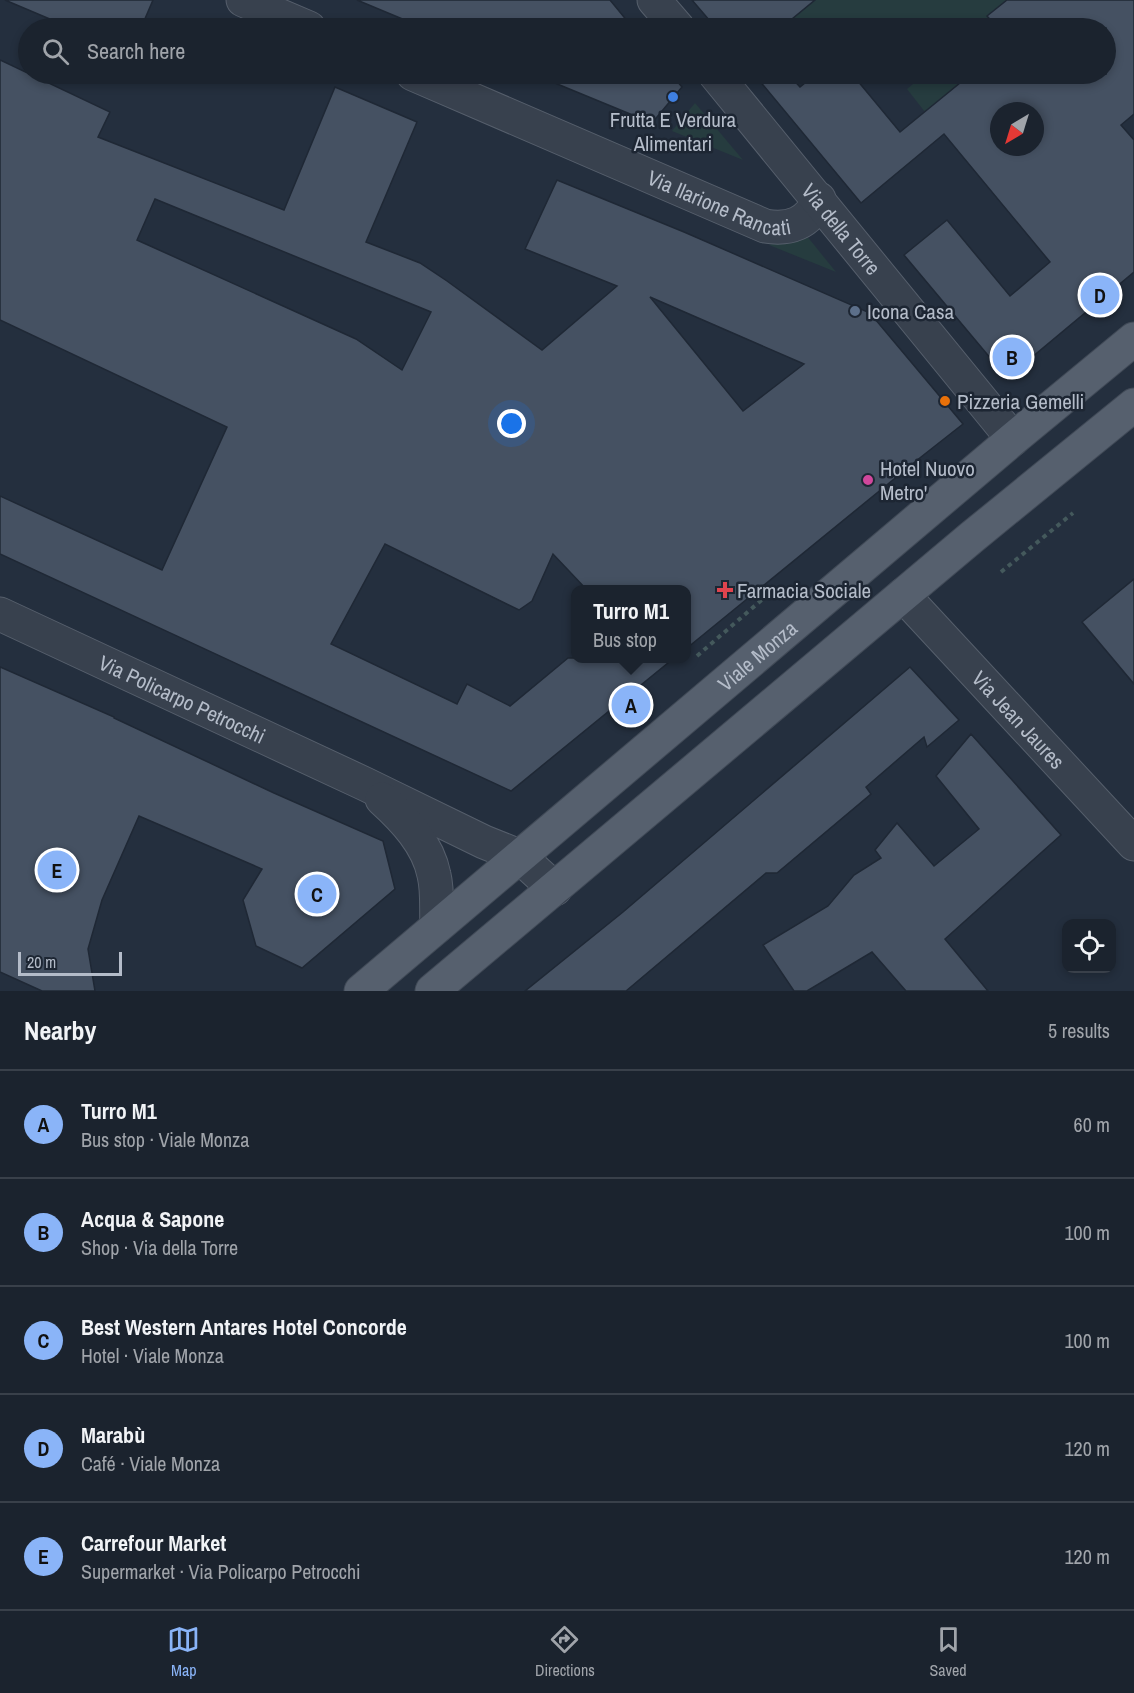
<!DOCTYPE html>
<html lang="en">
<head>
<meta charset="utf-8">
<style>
  :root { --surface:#1b232e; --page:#282f3a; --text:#f1f3f6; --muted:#a0a4aa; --line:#39404a; --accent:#8ab4f8 }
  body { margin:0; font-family:"Archivo Narrow",sans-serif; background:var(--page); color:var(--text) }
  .controls { position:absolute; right:18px; bottom:18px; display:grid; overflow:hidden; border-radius:12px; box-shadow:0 3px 9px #0003 }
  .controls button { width:54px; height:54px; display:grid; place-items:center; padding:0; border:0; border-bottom:2px solid var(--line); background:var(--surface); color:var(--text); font:30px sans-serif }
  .compass { position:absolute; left:990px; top:102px; width:54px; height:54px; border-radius:50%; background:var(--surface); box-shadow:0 3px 9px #0003; rotate:218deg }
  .scale { position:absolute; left:18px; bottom:15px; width:104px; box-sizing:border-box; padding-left:6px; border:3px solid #b4bcc9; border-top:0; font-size:16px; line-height:21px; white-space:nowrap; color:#b4bcc9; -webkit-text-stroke:4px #1d2633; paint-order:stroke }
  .you { position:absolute; left:512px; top:424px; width:21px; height:21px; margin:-15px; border:4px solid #fff; border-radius:50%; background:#1a73e8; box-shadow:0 0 0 9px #1a73e833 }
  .badge { display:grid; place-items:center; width:39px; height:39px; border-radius:50%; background:var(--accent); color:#111; font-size:20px; font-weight:700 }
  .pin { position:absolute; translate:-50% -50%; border:3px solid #fff; box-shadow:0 2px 6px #0006 }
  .popup { position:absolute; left:571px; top:585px; width:120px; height:78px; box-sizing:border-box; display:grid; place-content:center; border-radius:12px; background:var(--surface); filter:drop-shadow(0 2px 4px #0005); font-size:20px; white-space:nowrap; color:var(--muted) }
  .popup b { font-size:22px; color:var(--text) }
  .popup::after { content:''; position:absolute; left:50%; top:100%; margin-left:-12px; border:12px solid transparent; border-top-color:var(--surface) }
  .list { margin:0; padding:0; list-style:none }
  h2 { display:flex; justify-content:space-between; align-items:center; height:78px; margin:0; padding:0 24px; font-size:26px }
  h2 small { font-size:20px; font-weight:400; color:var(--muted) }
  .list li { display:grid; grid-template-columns:39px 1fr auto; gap:18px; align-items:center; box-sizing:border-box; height:108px; padding:0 24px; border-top:2px solid var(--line) }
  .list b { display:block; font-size:22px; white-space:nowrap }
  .list p { margin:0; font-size:20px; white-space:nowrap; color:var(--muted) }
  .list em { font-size:20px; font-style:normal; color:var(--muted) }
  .icon { flex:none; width:33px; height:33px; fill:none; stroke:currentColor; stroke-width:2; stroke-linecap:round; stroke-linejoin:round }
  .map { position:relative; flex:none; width:1134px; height:991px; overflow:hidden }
  .search { position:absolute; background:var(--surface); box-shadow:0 3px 9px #0003; left:18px; right:18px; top:18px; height:66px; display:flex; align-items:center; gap:15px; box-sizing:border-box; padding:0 21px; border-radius:33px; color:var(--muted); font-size:22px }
  .sheet { height:618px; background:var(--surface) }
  nav { display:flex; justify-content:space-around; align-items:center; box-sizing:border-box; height:84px; border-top:2px solid var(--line); background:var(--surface); font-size:16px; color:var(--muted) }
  nav a { display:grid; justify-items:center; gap:3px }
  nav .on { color:var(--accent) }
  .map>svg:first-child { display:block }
  .green { fill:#263c3f }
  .building { fill:#455162; stroke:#1f2835; stroke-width:1.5; fill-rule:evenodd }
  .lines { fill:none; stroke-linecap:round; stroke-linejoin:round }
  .minor-casing { stroke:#565f6c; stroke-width:35 }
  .major-casing { stroke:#414a57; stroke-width:35 }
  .path { stroke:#44595c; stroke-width:4; stroke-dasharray:4.5 4.5; stroke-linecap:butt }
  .minor { stroke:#38414e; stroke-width:33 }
  .major { stroke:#56606e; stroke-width:33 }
  .shop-dot { fill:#3f7fe0; stroke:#1d2633; stroke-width:2 }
  .service-dot { fill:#5c6f8a; stroke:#1d2633; stroke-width:2 }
  .food-dot { fill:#e8710a; stroke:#1d2633; stroke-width:2 }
  .hotel-dot { fill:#d1479c; stroke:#1d2633; stroke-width:2 }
  .health-dot { fill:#e0444e; stroke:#1d2633; stroke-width:2 }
  .labels { text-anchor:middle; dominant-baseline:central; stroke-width:5; stroke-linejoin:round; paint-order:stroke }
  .poi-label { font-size:21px; fill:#b4bcc9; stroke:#1d2633; text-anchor:start }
  .street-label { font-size:21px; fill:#b4bcc9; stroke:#1d2633 }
</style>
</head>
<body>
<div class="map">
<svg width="1134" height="991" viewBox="0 0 1134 991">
  <rect width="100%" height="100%" fill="#242f3e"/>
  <g class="green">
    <path d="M 815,0 L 1007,0 L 988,16 L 998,28 L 885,28 L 879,21 L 871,28 L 781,28 Z"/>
    <path d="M 923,74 L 971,74 L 925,112 L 907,89 L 924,75 Z"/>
    <path d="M 695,103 L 743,160 L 672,131 Z"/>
    <path d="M 806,235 L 836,272 L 769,245 Z"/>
  </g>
  <g class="building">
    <path d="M 5,0 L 153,0 L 141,28 L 71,28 Z"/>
    <path d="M 357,0 L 610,0 L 633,28 L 424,28 Z"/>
    <path d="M 692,0 L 815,0 L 781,28 L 716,28 Z"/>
    <path d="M 1007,0 L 1134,0 L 1134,114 L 1121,125 L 1134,140 L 1134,272 L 1007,378 L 904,255 L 947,220 L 1010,296 L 1050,262 L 944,134 L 861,203 L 754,74 L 788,74 L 800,87 L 816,74 L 852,74 L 900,132 L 971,74 L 1106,74 L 1106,28 L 998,28 L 987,16 ZM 999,111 L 1035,111 L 1035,147 L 999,147 Z"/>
    <path d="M 0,60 L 110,112 L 98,137 L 284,210 L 335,87 L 417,122 L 366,242 L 420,263 L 447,281 L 542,350 L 617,286 L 525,249 L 557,180 L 684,232 L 870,313 L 963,424 L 921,457 L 687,648 L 687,590 L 587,590 L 553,554 L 532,601 L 519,610 L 385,544 L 331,644 L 457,704 L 467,684 L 510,706 L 568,658 L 674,658 L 511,791 L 0,554 L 0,496 L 162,570 L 227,427 L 0,320 ZM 155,199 L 431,312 L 402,370 L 356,339 L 137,240 ZM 650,297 L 804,364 L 743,411 Z"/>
    <path d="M 558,74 L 671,74 L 682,87 L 652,123 L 550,81 Z"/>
    <path d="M 1134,579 L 1134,684 L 1082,622 Z"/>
    <path d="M 0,667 L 114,717 L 114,718 L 274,793 L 383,841 L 395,889 L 302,968 L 256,946 L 243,900 L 262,869 L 139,816 L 102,900 L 88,949 L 95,991 L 42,991 L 0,972 Z"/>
    <path d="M 910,667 L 959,720 L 927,747 L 924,737 L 866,787 L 871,794 L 777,873 L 766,873 L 626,991 L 525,991 L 623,912 Z"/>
    <path d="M 971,734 L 1061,835 L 945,939 L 988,991 L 906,991 L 872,952 L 807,991 L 794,991 L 763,945 L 828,906 L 854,875 L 881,858 L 875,850 L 897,823 L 934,866 L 979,829 L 936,776 Z"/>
  </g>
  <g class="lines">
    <g class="minor-casing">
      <g id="minor">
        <path d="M 243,0 L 309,28"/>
        <path d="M 654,0 L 678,28"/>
        <path id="s1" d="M 413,74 L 765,226 C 789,230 809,224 819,199"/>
        <path id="s2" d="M 715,74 L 1013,439"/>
        <path id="s3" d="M 903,595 L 1134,844"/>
        <path id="s4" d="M 0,614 L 365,784 L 484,842 L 519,856 L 555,889"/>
        <path d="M 382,799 C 404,819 428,844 434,875 C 438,891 436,909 437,926"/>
      </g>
    </g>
    <g class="major-casing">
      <g id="major">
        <path id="s5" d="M 361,991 L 1013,439 L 1134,339"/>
        <path d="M 432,991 L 972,537 L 1134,405"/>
      </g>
    </g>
    <g class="path">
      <path d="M 1001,572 L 1073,513"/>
      <path d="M 697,656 L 765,597"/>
    </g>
    <use href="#minor" class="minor"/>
    <use href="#major" class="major"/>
  </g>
  <circle class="shop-dot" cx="673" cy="97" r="6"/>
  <circle class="service-dot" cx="855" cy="311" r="6"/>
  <circle class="food-dot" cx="945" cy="401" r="6"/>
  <circle class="hotel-dot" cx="868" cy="480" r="6"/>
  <path class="health-dot" d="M722 581h6v6h6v6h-6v6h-6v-6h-6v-6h6z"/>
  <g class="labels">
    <g class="poi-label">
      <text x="673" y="119" text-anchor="middle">Frutta E Verdura<tspan x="673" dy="24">Alimentari</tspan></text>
      <text x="867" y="311">Icona Casa</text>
      <text x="957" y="401">Pizzeria Gemelli</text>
      <text x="880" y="468">Hotel Nuovo<tspan x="880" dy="24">Metro'</tspan></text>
      <text x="737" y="590">Farmacia Sociale</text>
    </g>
    <g class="street-label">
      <text stroke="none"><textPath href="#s1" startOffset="333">Via Ilarione Rancati</textPath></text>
      <text stroke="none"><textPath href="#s2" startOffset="200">Via della Torre</textPath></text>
      <text stroke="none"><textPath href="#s5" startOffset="519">Viale Monza</textPath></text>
      <text stroke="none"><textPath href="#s4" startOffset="201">Via Policarpo Petrocchi</textPath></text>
      <text stroke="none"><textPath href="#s3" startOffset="170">Via Jean Jaures</textPath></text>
    </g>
  </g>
</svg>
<div class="controls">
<button><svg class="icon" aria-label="locate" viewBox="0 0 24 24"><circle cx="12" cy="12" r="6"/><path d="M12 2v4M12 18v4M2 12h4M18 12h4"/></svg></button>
</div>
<svg class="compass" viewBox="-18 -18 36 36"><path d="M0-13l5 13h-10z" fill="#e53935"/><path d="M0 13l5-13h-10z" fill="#a0a4aa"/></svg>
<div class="scale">20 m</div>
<div class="you"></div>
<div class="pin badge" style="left:631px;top:705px">A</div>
<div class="popup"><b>Turro M1</b>Bus stop</div>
<div class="pin badge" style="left:1012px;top:357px">B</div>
<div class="pin badge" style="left:317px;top:894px">C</div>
<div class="pin badge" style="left:1100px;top:295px">D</div>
<div class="pin badge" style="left:57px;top:870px">E</div>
<div class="search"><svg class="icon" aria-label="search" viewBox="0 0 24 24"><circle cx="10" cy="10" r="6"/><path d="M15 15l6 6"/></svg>Search here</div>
</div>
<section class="sheet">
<h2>Nearby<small>5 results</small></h2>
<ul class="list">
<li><span class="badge">A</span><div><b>Turro M1</b><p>Bus stop · Viale Monza</p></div><em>60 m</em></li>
<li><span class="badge">B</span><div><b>Acqua &amp; Sapone</b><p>Shop · Via della Torre</p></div><em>100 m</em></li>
<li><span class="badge">C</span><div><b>Best Western Antares Hotel Concorde</b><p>Hotel · Viale Monza</p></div><em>100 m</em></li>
<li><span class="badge">D</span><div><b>Marabù</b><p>Café · Viale Monza</p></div><em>120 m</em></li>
<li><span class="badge">E</span><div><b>Carrefour Market</b><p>Supermarket · Via Policarpo Petrocchi</p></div><em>120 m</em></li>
</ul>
</section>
<nav>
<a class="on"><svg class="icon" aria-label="map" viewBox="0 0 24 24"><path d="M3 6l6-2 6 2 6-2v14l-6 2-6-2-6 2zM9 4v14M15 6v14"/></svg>Map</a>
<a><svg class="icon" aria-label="directions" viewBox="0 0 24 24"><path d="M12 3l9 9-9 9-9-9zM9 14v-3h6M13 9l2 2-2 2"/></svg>Directions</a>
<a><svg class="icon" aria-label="saved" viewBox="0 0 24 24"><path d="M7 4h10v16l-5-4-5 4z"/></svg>Saved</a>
</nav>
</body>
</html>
